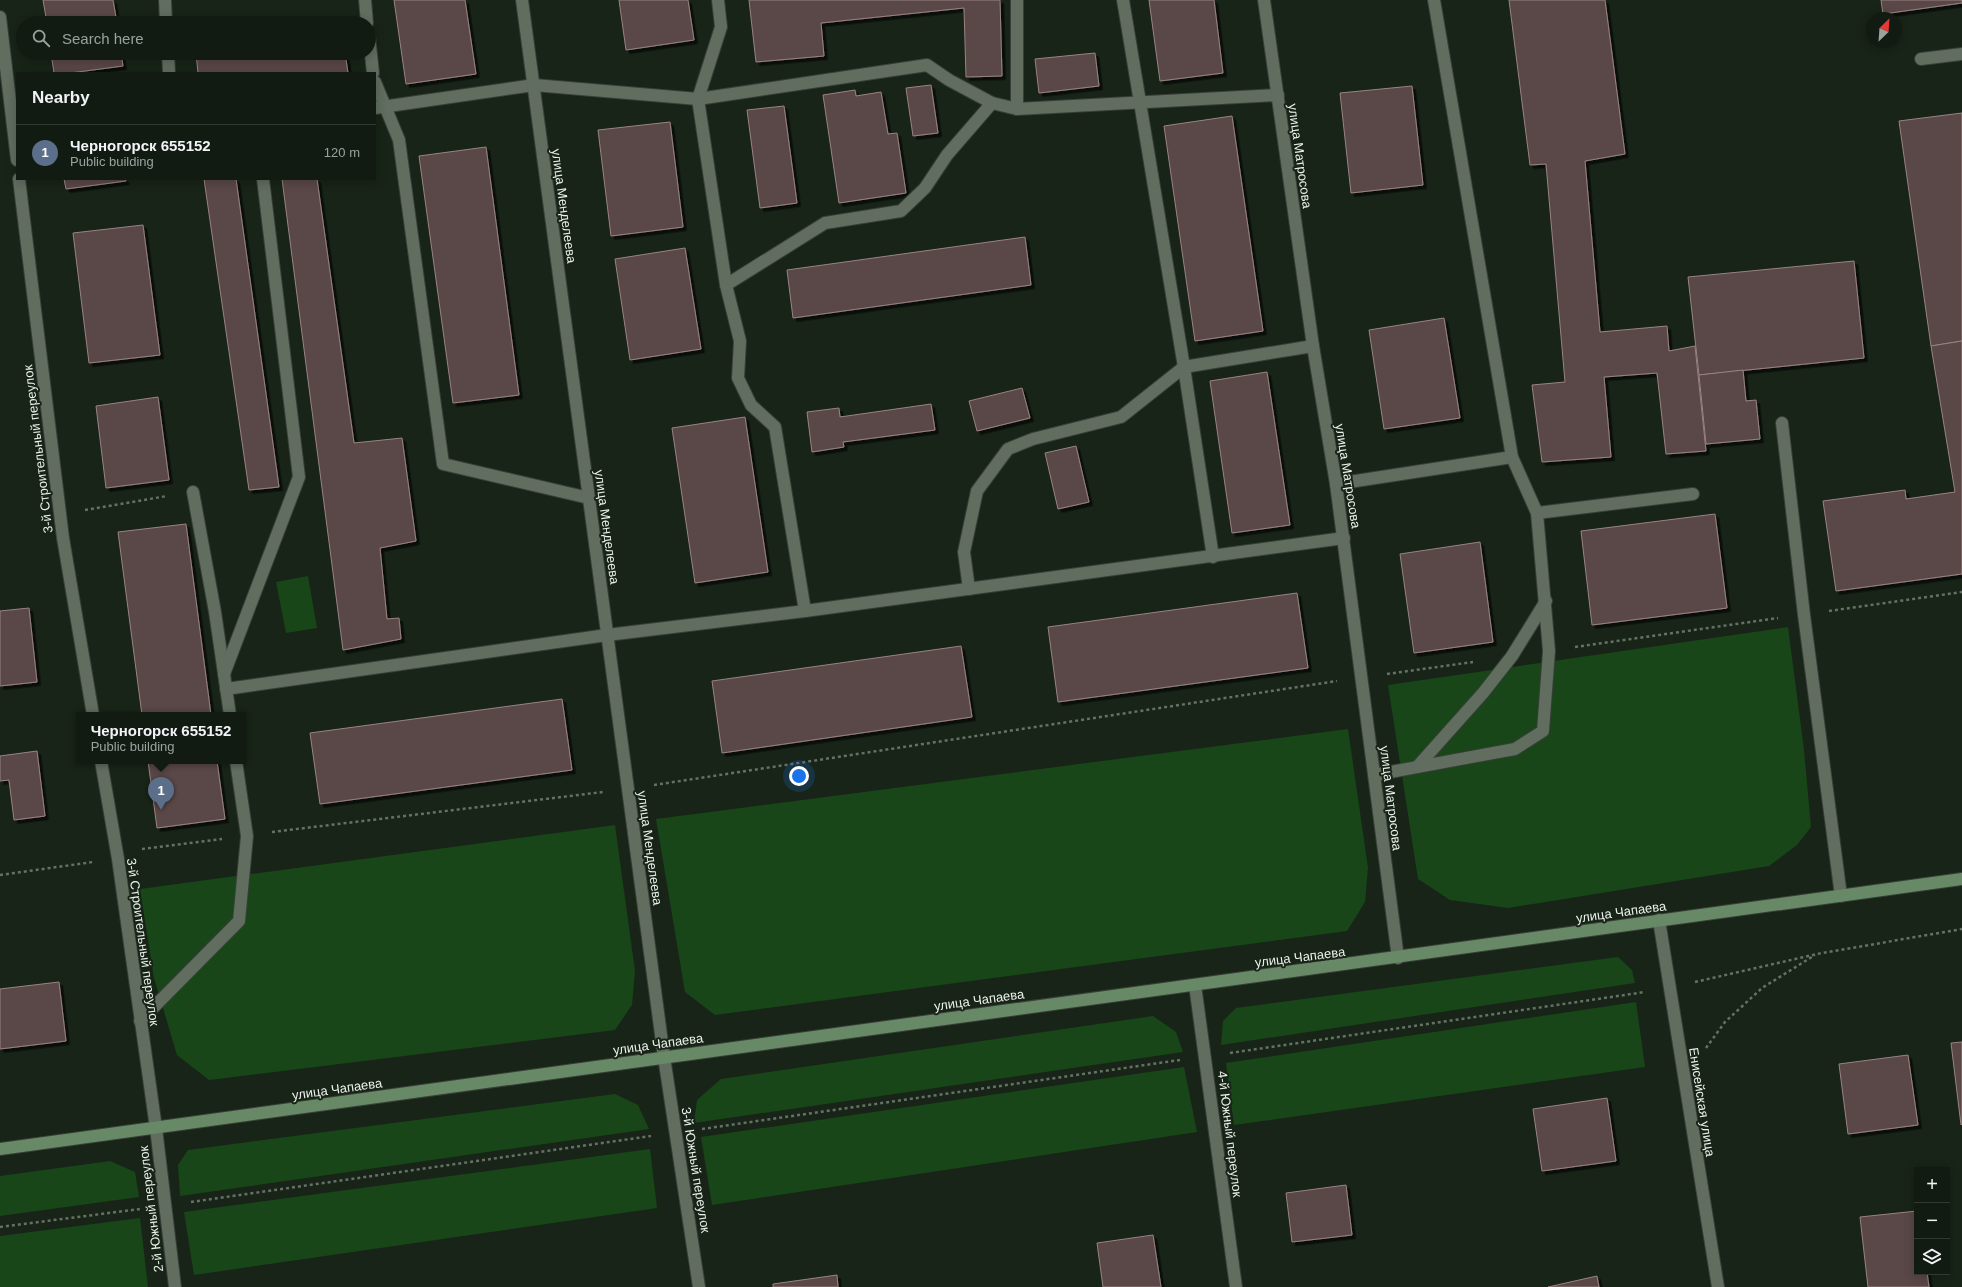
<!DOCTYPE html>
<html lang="en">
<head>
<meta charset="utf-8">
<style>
  :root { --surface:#121b12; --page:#1b241b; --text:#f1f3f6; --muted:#9ca19f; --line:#313932; --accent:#f59b9d }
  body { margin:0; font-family:Arial,sans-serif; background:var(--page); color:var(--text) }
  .controls { position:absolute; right:12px; bottom:12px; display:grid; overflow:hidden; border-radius:0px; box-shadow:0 2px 10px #0003 }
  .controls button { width:36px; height:36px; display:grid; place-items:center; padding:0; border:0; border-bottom:1px solid var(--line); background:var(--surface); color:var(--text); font:20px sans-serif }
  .compass { position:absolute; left:1866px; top:12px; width:36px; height:36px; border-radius:50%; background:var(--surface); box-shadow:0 2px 10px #0003; rotate:25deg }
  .you { position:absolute; left:799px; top:776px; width:14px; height:14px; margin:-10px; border:3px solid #fff; border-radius:50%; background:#1a73e8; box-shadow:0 0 0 6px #1a73e833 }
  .badge { display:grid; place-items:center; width:26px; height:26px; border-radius:50%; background:var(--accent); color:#fff; font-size:13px; font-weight:700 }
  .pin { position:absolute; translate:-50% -33px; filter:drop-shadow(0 1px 2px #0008) }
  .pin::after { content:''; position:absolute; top:21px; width:14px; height:12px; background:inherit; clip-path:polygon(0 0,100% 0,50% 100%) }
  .popup { position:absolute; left:76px; top:712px; width:170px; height:52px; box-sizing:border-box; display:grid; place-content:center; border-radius:0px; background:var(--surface); filter:drop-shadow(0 1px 3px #0005); font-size:13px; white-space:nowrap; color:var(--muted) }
  .popup b { font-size:15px; color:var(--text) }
  .popup::after { content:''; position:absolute; left:50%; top:100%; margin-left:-8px; border:8px solid transparent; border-top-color:var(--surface) }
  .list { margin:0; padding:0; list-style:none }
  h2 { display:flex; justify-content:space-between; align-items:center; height:52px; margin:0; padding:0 16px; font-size:17px }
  h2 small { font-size:13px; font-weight:400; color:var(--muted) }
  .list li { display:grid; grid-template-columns:26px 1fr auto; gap:12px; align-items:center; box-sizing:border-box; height:56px; padding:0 16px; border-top:1px solid var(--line) }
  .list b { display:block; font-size:15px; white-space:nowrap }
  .list p { margin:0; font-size:13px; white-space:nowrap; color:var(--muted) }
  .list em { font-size:13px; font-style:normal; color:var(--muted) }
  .icon { flex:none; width:22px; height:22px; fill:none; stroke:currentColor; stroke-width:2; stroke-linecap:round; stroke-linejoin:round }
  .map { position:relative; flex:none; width:1962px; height:1287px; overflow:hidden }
  .search { position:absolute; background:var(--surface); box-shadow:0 2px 10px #0003; left:16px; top:16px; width:360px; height:44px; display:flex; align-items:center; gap:10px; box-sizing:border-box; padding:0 14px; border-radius:22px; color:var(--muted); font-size:15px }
  .panel { position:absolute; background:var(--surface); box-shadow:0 2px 10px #0003; left:16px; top:72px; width:360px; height:108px; border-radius:0px }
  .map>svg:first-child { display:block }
  .green { fill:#184618 }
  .building { fill:#5a4646; stroke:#9a8383; filter:url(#shadow) }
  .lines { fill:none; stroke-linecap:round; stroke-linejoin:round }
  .lane-casing { stroke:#373f37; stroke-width:14 }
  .street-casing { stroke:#373f37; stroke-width:14 }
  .secondary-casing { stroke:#373f37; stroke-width:14 }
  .path { stroke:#667166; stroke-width:2.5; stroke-dasharray:3 3; stroke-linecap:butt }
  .lane { stroke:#606d5f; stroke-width:12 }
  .street { stroke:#606d5f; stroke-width:12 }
  .secondary { stroke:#688966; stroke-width:12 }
  .labels { text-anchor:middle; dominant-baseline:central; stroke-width:4; stroke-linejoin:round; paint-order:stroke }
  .street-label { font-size:13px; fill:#eaf2ea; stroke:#182418 }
</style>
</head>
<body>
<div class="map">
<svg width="1962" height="1287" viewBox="0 0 1962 1287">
  <defs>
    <filter id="shadow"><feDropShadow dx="3.5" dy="3.5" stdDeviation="0" flood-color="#0009"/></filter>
  </defs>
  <rect width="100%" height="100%" fill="#182418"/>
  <g class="green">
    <path d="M 308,576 L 317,628 L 286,633 L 276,582 Z"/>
    <path d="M 1788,627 L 1804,750 L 1811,827 L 1797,845 L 1769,866 L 1508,908 L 1450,900 L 1418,879 L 1388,685 Z"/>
    <path d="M 1348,729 L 1368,868 L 1365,902 L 1347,931 L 715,1015 L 685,992 L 656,819 Z"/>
    <path d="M 615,825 L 635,971 L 632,1005 L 615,1030 L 209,1080 L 177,1055 L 154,978 L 140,889 Z"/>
    <path d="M 1618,957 L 1632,970 L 1635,983 L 1221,1045 L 1223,1021 L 1236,1008 Z"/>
    <path d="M 1636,1002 L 1645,1067 L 1234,1125 L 1226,1063 Z"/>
    <path d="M 1153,1016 L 1176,1032 L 1183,1052 L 694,1123 L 697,1100 L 721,1079 Z"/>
    <path d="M 1184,1067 L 1197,1132 L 712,1205 L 701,1137 Z"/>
    <path d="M 615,1094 L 638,1105 L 649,1129 L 180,1196 L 178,1165 L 188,1150 Z"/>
    <path d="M 650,1149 L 657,1208 L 194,1275 L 184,1212 Z"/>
    <path d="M 110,1161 L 135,1172 L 139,1197 L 0,1216 L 0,1176 Z"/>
    <path d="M 140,1218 L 148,1287 L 0,1287 L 0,1236 Z"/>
  </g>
  <g class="building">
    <path d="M 43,0 L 113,0 L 117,23 L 47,23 Z"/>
    <path d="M 394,0 L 465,0 L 476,74 L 406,84 Z"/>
    <path d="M 619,0 L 688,0 L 694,40 L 626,50 Z"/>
    <path d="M 749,0 L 1000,0 L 1002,76 L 966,77 L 964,8 L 821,23 L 824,56 L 756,62 Z"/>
    <path d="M 1149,0 L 1214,0 L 1223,73 L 1160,81 Z"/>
    <path d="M 1509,0 L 1605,0 L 1625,154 L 1585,161 L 1600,332 L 1667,326 L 1669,351 L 1695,346 L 1706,451 L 1666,454 L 1657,373 L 1604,377 L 1611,457 L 1542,462 L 1532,385 L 1565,382 L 1546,164 L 1530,165 Z"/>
    <path d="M 1881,0 L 1962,0 L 1962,3 L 1883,14 Z"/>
    <path d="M 51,53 L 121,53 L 123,66 L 70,73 L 54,73 Z"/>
    <path d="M 196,53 L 345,53 L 348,73 L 198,73 Z"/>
    <path d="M 1095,53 L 1099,86 L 1039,93 L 1035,59 Z"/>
    <path d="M 931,85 L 938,133 L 913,136 L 906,88 Z"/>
    <path d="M 1412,86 L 1423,185 L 1351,193 L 1340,93 Z"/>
    <path d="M 855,90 L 856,96 L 881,92 L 888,134 L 897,133 L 906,193 L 839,203 L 823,95 Z"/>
    <path d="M 784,106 L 797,203 L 760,208 L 747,110 Z"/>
    <path d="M 1962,113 L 1962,341 L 1931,346 L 1899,121 Z"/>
    <path d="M 1232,116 L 1263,331 L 1195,341 L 1164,126 Z"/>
    <path d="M 670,122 L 683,227 L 611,236 L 598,130 Z"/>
    <path d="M 486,147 L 519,395 L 453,403 L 419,156 Z"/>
    <path d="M 64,179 L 125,179 L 126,181 L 66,189 Z"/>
    <path d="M 204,179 L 236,179 L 279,487 L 249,490 Z"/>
    <path d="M 282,179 L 317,179 L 354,443 L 402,438 L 416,541 L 380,548 L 387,619 L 399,618 L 401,639 L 343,650 Z"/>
    <path d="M 143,225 L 160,355 L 89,363 L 73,233 Z"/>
    <path d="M 1025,237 L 1031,285 L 793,318 L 787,270 Z"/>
    <path d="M 685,248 L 701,349 L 630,360 L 615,259 Z"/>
    <path d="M 1854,261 L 1864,358 L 1699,375 L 1688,277 Z"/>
    <path d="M 1444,318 L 1460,418 L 1384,429 L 1369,330 Z"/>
    <path d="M 1962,341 L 1962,574 L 1836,591 L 1823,501 L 1905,490 L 1906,499 L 1955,492 L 1931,346 Z"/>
    <path d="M 1743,370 L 1746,401 L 1756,400 L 1760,439 L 1706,444 L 1699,375 Z"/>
    <path d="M 1267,372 L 1290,525 L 1232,533 L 1210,381 Z"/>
    <path d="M 1022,388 L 1030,418 L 977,431 L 969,401 Z"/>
    <path d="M 158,397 L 169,480 L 106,488 L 96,406 Z"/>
    <path d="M 931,404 L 935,430 L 843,442 L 844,447 L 812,452 L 807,412 L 839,408 L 840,417 Z"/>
    <path d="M 745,417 L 768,572 L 695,583 L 672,428 Z"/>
    <path d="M 1076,446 L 1089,502 L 1058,509 L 1045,453 Z"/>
    <path d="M 1715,514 L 1727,608 L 1592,625 L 1581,531 Z"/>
    <path d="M 186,524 L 211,715 L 142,715 L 118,532 Z"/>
    <path d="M 1480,542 L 1493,642 L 1414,653 L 1400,554 Z"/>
    <path d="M 1297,593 L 1308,668 L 1058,702 L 1048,627 Z"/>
    <path d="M 29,608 L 37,682 L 0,686 L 0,611 Z"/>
    <path d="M 961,646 L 972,717 L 722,753 L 712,681 Z"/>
    <path d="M 562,699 L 572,770 L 320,804 L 310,733 Z"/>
    <path d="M 37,751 L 45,816 L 14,820 L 9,780 L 0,781 L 0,756 Z"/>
    <path d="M 148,761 L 217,761 L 225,819 L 157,828 Z"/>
    <path d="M 59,982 L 66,1041 L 0,1049 L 0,989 Z"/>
    <path d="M 1962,1042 L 1962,1124 L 1961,1125 L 1951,1043 Z"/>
    <path d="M 1908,1055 L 1918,1125 L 1848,1134 L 1839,1064 Z"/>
    <path d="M 1607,1098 L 1616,1161 L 1542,1171 L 1533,1109 Z"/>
    <path d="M 1346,1185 L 1352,1235 L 1292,1242 L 1286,1193 Z"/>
    <path d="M 1917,1211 L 1917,1272 L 1927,1272 L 1929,1287 L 1868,1287 L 1860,1217 Z"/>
    <path d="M 1153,1235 L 1161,1287 L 1103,1287 L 1097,1243 Z"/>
    <path d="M 837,1275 L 838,1287 L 773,1287 L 773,1284 Z"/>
    <path d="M 1597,1276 L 1599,1287 L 1548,1287 Z"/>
  </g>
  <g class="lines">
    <g class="lane-casing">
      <g id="lane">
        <path d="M 165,0 L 166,23"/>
        <path d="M 365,0 L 367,23"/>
        <path d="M 718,0 L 721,27 L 698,99 L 726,285 L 740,341 L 738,378 L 751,405 L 775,427 L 805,611"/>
        <path d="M 1123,0 L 1184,367 L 1313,346"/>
        <path d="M 369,36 L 373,73"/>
        <path d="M 168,53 L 169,73"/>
        <path d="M 1921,59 L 1962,54"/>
        <path d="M 375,82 L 399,140 L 443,464 L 589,498"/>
        <path d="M 375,108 L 534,85 L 698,99 L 927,65 L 949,80 L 992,103 L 1017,109 L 1278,95"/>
        <path d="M 1017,109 L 1017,0"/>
        <path d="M 726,285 L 825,223 L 901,211 L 925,188 L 947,155 L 992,103"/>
        <path d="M 1782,423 L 1804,615 L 1841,896"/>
        <path d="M 1336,484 L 1512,457 L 1434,0"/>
        <path d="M 193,492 L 215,612 L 230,715"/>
        <path d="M 1537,513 L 1693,494"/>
        <path d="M 969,589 L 964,552 L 977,491 L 1008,449 L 1033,439 L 1121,417 L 1184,367 L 1213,557"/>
        <path d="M 224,674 L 299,477 L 263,179"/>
        <path d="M 226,689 L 607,635 L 805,611 L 1344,538"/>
        <path d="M 1417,767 L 1483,693 L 1512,656 L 1546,601"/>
        <path d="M 1374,775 L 1515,749 L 1543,731 L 1549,651 L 1537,513 L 1512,457"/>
        <path d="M 140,1021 L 239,921 L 247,836 L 236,761"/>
      </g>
    </g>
    <g class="street-casing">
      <g id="street">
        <path d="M 522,0 L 664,1057 L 699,1287"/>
        <path d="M 1264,0 L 1313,346 L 1336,484 L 1398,958"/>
        <path d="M 0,17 L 17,160"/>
        <path d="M 19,179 L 63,538 L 93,715"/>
        <path d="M 101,761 L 118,859 L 156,1128 L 175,1287"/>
        <path d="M 1659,920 L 1718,1287"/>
        <path d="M 1195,985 L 1236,1287"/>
      </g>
    </g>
    <g class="secondary-casing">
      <path id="secondary" d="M 0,1149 L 1962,879"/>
    </g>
    <g class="path">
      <path d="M 85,510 L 167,496"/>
      <path d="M 1829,611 L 1962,592"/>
      <path d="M 1575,647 L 1778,618"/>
      <path d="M 1387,674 L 1473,662"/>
      <path d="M 654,785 L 1337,681"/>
      <path d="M 272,832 L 603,792"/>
      <path d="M 142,849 L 222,839"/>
      <path d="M 0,875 L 93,862"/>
      <path d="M 1695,982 L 1817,954 L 1962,929"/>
      <path d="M 1706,1048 L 1725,1022 L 1762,988 L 1815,955"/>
      <path d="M 1230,1053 L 1645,992"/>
      <path d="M 702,1129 L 1180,1060"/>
      <path d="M 191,1202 L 651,1136"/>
      <path d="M 0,1227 L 140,1209"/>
    </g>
    <use href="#lane" class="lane"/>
    <use href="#street" class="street"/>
    <use href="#secondary" class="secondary"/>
  </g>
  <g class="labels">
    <g class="street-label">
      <text transform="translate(1300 156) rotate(82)">улица Матросова</text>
      <text transform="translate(564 206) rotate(82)">улица Менделеева</text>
      <text transform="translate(38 449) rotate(-97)">3-й Строительный переулок</text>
      <text transform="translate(1348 476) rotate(81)">улица Матросова</text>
      <text transform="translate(607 527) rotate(82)">улица Менделеева</text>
      <text transform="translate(1391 798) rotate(83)">улица Матросова</text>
      <text transform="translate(650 848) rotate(82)">улица Менделеева</text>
      <text transform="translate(1621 912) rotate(-8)">улица Чапаева</text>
      <text transform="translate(143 942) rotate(82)">3-й Строительный переулок</text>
      <text transform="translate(1300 957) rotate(-7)">улица Чапаева</text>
      <text transform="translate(979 1000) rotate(-8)">улица Чапаева</text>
      <text transform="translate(658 1044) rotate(-8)">улица Чапаева</text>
      <text transform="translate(337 1089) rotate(-8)">улица Чапаева</text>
      <text transform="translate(1702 1102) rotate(81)">Енисейская улица</text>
      <text transform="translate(1230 1134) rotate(83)">4-й Южный переулок</text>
      <text transform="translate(696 1170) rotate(81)">3-й Южный переулок</text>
      <text transform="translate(151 1209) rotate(-97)">2-й Южный переулок</text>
    </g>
  </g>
</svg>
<div class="controls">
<button>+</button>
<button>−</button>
<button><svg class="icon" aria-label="layers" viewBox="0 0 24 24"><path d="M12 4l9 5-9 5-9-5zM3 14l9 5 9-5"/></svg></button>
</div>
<svg class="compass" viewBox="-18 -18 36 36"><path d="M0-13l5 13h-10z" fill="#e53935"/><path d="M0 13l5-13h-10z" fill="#9ca19f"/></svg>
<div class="you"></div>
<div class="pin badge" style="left:161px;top:810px;background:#5c6f8a">1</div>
<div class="popup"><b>Черногорск 655152</b>Public building</div>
<div class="search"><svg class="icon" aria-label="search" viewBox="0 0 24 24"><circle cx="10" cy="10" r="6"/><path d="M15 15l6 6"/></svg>Search here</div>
<section class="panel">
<h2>Nearby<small></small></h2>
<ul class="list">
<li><span class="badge" style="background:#5c6f8a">1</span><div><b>Черногорск 655152</b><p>Public building</p></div><em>120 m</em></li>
</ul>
</section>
</div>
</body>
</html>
